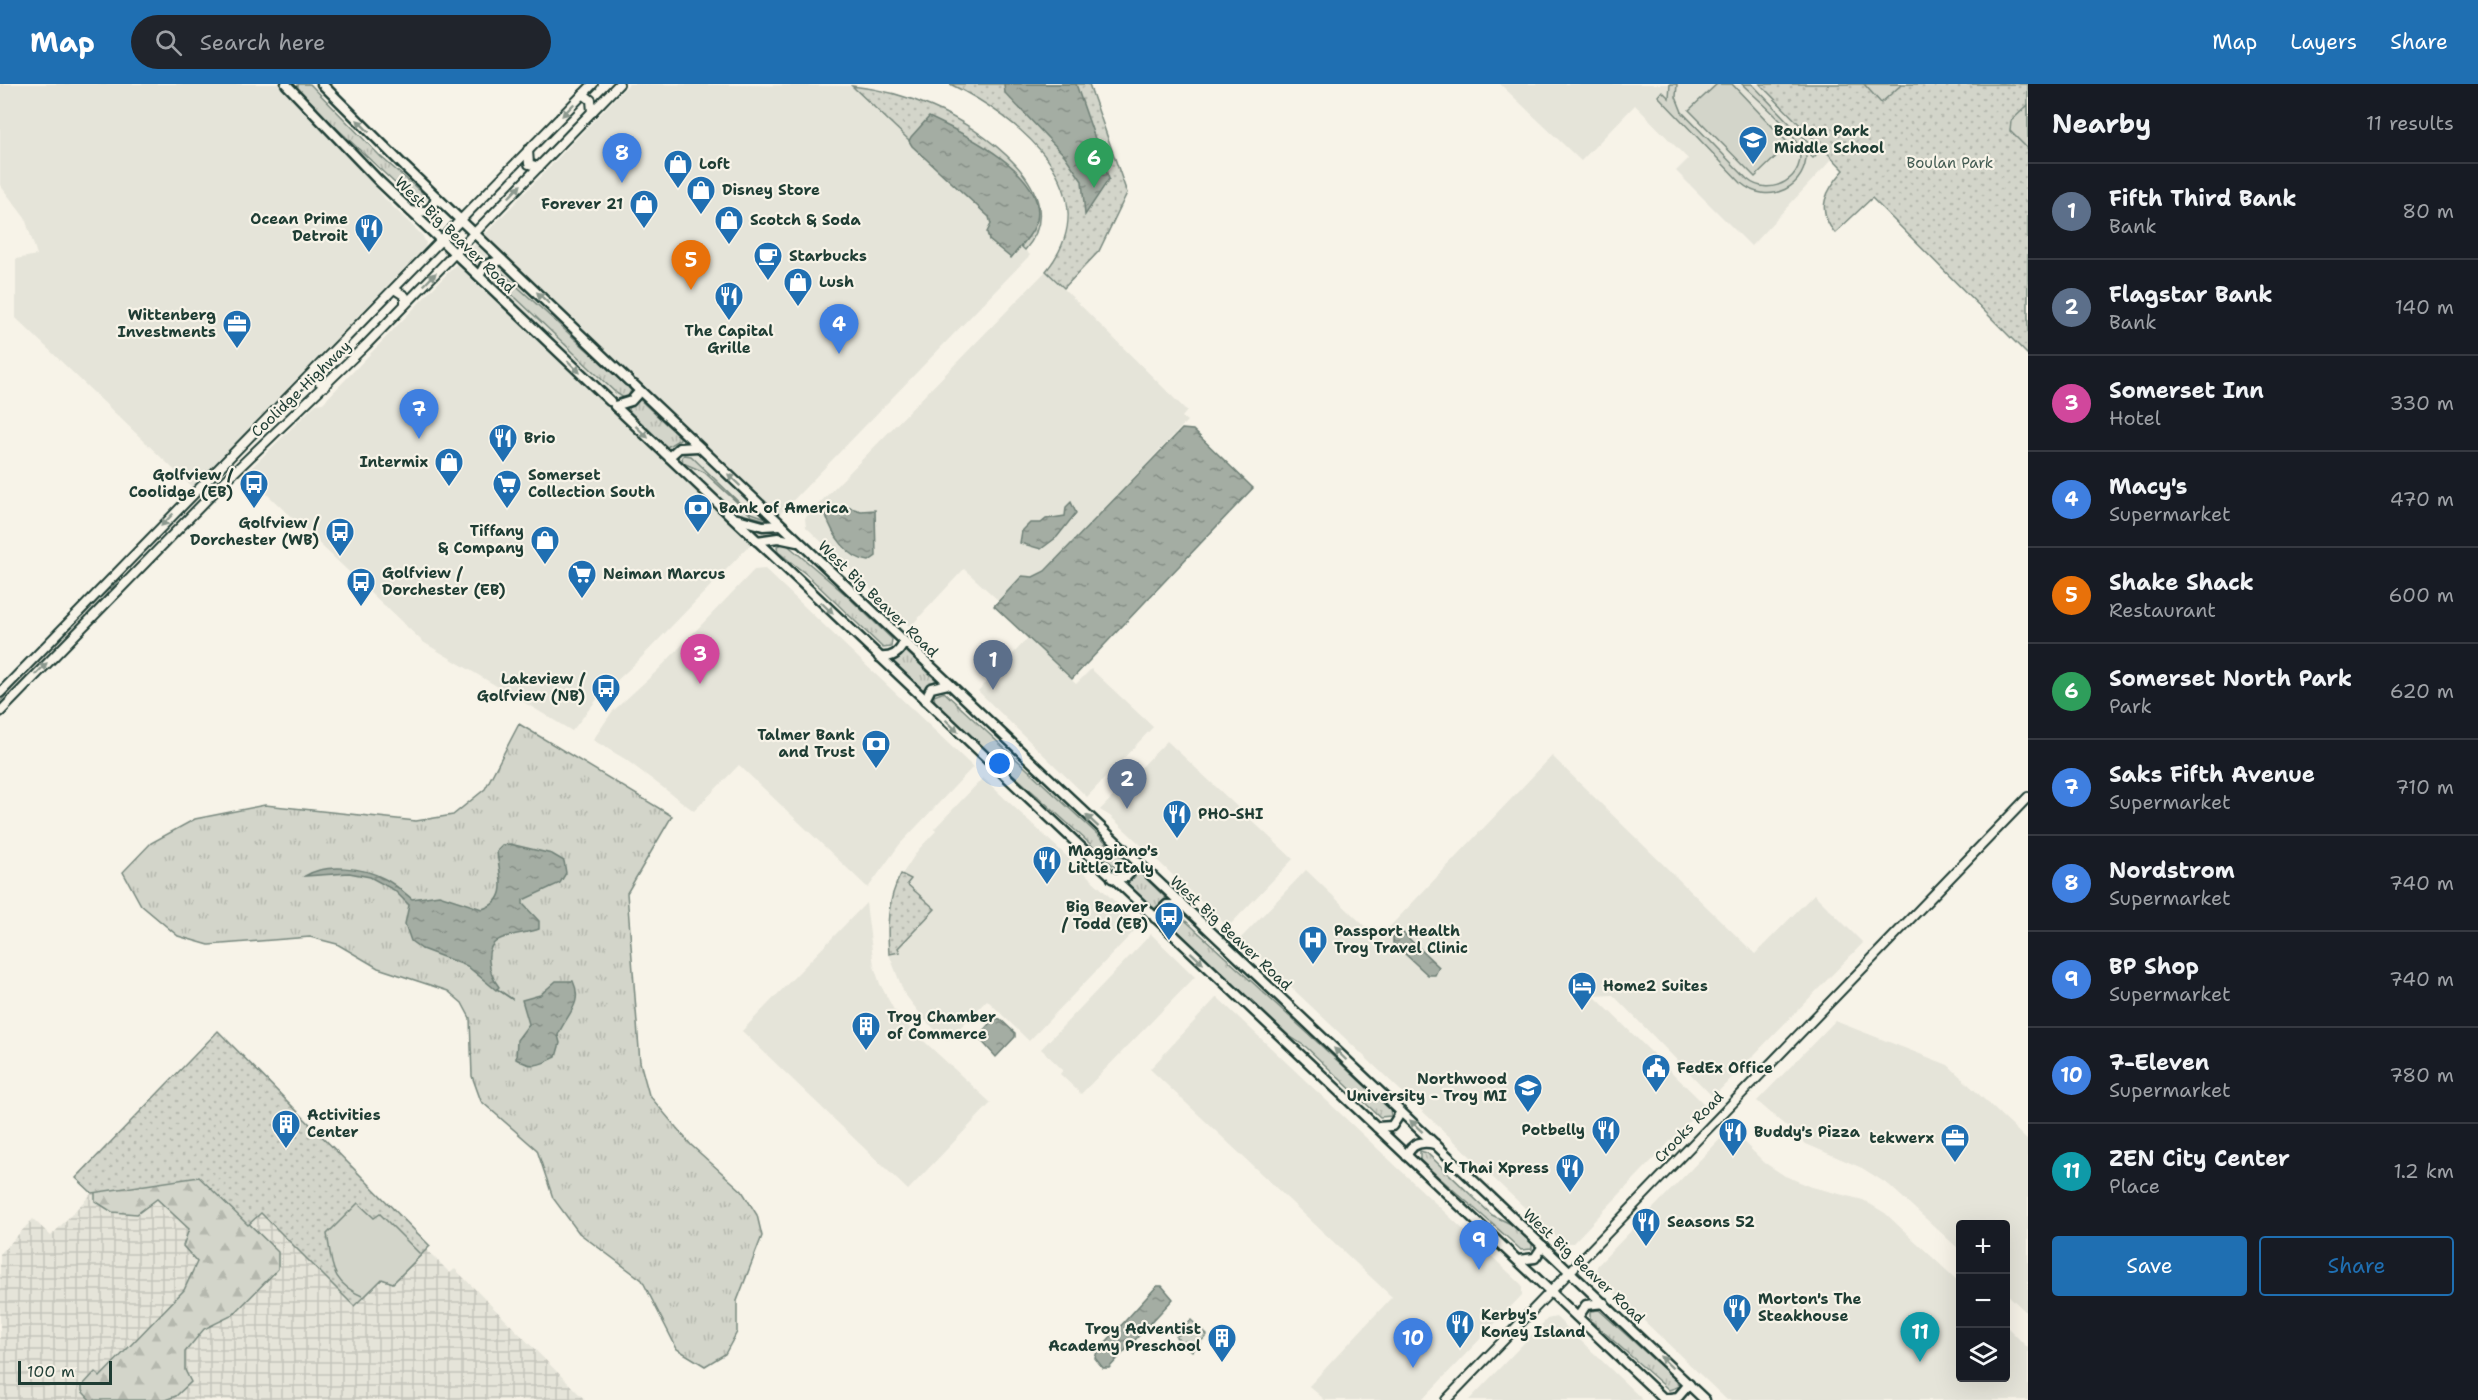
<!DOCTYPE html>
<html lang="en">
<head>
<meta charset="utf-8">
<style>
  :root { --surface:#171b24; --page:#20242c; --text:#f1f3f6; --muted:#9ea1a6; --line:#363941; --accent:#1f6fb2 }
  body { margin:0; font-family:"Shantell Sans",sans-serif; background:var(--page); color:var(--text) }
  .controls { position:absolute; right:18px; bottom:18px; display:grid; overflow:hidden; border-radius:6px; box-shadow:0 6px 24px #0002 }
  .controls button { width:54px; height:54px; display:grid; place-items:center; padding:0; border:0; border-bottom:2px solid var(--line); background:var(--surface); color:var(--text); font:30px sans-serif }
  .scale { position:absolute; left:18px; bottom:15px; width:94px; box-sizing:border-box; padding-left:6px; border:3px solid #1f3d34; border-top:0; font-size:16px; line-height:21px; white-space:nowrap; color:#1f3d34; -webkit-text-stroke:4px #f7f3e8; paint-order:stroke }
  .you { position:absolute; left:1000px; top:680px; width:21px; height:21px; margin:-15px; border:4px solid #fff; border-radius:50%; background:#1a73e8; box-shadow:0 0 0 9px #1a73e833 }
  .badge { display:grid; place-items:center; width:39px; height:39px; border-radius:50%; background:var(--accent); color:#fff; font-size:20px; font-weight:700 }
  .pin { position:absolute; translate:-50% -50px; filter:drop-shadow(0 2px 3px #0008) }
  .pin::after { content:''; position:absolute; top:32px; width:21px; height:18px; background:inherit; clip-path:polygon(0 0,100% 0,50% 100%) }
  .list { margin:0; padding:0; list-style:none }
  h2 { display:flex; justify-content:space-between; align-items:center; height:78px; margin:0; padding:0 24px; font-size:26px }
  h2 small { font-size:20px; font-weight:400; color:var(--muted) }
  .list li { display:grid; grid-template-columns:39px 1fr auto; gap:18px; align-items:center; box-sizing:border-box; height:96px; padding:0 24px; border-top:2px solid var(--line) }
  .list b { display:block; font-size:22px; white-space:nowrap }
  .list p { margin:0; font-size:20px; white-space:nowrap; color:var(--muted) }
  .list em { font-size:20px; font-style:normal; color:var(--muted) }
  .actions { display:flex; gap:12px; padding:18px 24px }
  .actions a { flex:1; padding:14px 0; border:2px solid var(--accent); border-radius:6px; text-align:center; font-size:21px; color:var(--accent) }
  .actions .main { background:var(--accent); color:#fff }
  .icon { flex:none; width:33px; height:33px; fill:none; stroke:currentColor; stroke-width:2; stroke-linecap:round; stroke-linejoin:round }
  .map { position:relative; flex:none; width:2028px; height:1316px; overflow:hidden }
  header { display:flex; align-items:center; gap:36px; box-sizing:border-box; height:84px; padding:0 30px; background:var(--accent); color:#fff }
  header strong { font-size:28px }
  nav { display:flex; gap:33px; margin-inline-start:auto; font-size:21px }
  .search { width:420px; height:54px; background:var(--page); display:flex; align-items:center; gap:15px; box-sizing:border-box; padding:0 21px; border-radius:33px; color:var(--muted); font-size:22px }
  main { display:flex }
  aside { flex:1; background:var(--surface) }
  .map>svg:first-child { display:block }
  .built { fill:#e5e4d9 }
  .industrial { fill:url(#industrial-grid) }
  .grass { fill:url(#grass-tufts); stroke:#79897f; stroke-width:1.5 }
  .forest { fill:url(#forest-firs); stroke:#79897f; stroke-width:1.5 }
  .park { fill:url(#park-dots); stroke:#79897f; stroke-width:1.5 }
  .garden { fill:#d3d5ca; stroke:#79897f; stroke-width:1.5 }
  .water { fill:url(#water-ripples); stroke:#6f8077; stroke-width:1.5 }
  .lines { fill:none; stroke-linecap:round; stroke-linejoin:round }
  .stream { stroke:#6f8077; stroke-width:2 }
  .secondary-casing { stroke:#1f3d34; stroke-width:12 }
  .primary-casing { stroke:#1f3d34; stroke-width:13 }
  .secondary { stroke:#f7f3e8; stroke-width:8 }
  .primary { stroke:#f7f3e8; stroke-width:8 }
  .oneway { fill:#8b988e }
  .labels { text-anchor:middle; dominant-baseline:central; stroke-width:4.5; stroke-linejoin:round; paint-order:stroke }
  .poi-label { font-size:15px; font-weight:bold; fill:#1f3d34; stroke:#f7f3e8; text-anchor:start }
  .park-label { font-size:15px; fill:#435b52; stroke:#f7f3e8 }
  .street-label { font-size:15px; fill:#1f3d34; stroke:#f7f3e8 }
</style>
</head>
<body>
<header>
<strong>Map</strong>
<div class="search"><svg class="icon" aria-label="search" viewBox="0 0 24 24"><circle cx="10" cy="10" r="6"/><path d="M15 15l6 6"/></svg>Search here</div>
<nav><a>Map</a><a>Layers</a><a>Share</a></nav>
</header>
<main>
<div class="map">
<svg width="2028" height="1316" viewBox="0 0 2028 1316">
  <defs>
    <pattern id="industrial-grid" width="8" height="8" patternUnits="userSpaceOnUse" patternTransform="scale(1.5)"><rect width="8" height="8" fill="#e5e4d9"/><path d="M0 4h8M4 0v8" fill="none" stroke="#c4c4bb"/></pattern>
    <pattern id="grass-tufts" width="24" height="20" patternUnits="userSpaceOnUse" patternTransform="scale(1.5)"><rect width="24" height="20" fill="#d3d5ca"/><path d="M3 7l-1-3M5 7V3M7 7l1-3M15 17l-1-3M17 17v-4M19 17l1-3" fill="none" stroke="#b5b8ae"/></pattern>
    <pattern id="forest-firs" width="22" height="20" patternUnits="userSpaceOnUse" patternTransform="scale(1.5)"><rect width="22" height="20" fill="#d3d5ca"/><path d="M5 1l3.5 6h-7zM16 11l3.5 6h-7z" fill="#b5b8ae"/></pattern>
    <pattern id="park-dots" width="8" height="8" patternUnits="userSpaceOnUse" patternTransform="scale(1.5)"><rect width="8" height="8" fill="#d3d5ca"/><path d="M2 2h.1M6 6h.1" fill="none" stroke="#b5b8ae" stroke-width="1.8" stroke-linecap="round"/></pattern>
    <pattern id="water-ripples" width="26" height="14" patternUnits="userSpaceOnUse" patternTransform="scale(1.5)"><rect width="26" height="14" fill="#a4ada3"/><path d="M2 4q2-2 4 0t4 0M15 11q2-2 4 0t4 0" fill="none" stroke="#858e86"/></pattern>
  </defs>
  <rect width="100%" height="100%" fill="#f7f3e8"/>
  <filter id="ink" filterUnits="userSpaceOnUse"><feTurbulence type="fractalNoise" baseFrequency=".0167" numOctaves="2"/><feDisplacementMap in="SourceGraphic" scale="12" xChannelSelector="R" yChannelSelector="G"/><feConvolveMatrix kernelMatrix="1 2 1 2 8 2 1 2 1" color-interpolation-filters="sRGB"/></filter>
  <g filter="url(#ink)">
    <g class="built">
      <path d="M 0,0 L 279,0 L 371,97 L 385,115 L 422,151 L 426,159 L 425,163 L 192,403 L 16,234 L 16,175 L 37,171 L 25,134 L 0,101 Z"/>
      <path d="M 629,0 L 852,2 L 1030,171 L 638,577 L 598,614 L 572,647 L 423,558 L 250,394 L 248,387 L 316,320 L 323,319 Z"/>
      <path d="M 1500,0 L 1760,0 L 1833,74 L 1751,162 L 1676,87 L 1688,75 L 1635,21 L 1581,77 Z"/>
      <path d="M 1046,187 L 1187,327 L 1182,333 L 1187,337 L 1045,487 L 1033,493 L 1022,493 L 999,517 L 964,485 L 910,543 L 806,443 L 805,434 Z"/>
      <path d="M 765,485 L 973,683 L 900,760 L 868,804 L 739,681 L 694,727 L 625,675 L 593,656 L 612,628 L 657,587 L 754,486 Z"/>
      <path d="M 1028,554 L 1076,600 L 1091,585 L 1153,643 L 1087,713 L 978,607 Z"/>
      <path d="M 1167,657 L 1293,775 L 1228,843 L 1110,732 L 1100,726 Z"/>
      <path d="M 1552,672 L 1755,870 L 1814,810 L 1863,859 L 1713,1013 L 1613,911 L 1594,912 L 1705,1021 L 1573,1159 L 1562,1159 L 1240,855 L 1306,786 L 1378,855 Z"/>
      <path d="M 983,694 L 1140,841 L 1029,957 L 987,916 L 947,957 L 924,935 L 904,909 L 889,870 L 888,836 L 890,819 L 899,795 L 918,766 L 936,747 L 934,745 Z"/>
      <path d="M 866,819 L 874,882 L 880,900 L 894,926 L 914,948 L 991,1019 L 908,1106 L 742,947 Z"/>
      <path d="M 1151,850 L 1195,893 L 1081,1010 L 1060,990 L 1063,986 L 1041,965 Z"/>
      <path d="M 1217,913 L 1522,1201 L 1522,1211 L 1422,1316 L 1325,1316 L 1309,1302 L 1392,1213 L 1150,985 Z"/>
      <path d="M 1835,937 L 1948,981 L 2028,1057 L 2028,1230 L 2006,1209 L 2006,1140 L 1960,1140 L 1960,1166 L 1889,1101 L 1862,1084 L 1806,1060 L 1757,1017 Z"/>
      <path d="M 1730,1045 L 1765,1079 L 1785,1092 L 1812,1103 L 1863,1116 L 1885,1129 L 1960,1199 L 1960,1294 L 2006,1294 L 2006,1242 L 2028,1264 L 2028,1316 L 1727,1316 L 1598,1193 L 1597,1182 Z"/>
      <path d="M 1556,1233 L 1643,1316 L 1469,1316 L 1547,1235 Z"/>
    </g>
    <path class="industrial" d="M 199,1093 L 248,1141 L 261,1129 L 354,1222 L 382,1195 L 393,1199 L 426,1165 L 450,1189 L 455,1185 L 585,1316 L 0,1316 L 0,1170 L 33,1135 L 51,1152 L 92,1109 Z"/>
    <g class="grass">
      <path d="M 298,0 L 310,0 L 381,73 L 425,111 L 425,119 L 416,119 L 329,37 L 298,4 Z"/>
      <path d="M 498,185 L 631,306 L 628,313 L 624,314 L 616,309 L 516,214 L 490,194 L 489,187 Z"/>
      <path d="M 638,314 L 680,353 L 680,355 L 667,363 L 626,324 Z"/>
      <path d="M 684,371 L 691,372 L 749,428 L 766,434 L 766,436 L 752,432 L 704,388 L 683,379 L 682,373 Z"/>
      <path d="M 785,459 L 845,510 L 892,555 L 891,563 L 883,564 L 806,490 L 778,468 L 777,462 Z"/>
      <path d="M 142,468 L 95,524 L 0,622 L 0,618 L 35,577 Z"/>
      <path d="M 906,567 L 936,596 L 922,606 L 893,578 Z"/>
      <path d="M 944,608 L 1125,776 L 1128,782 L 1117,785 C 1057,728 995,676 935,619 L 934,612 Z"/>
      <path d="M 519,640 L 672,732 L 627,809 L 640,978 L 649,1011 L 691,1061 L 742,1107 L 757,1131 L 762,1152 L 737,1217 L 737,1248 L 725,1270 L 705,1282 L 677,1265 L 642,1196 L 579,1149 L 553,1114 L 537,1066 L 481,1017 L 472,992 L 470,934 L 462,919 L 448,907 L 378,884 L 337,860 L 310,853 L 209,861 L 178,852 L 141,821 L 123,788 L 151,759 L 195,735 L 265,721 L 416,737 L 453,731 L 485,705 Z"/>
      <path d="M 1139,788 L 1166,814 L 1154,825 L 1126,798 Z"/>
      <path d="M 1175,827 L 1390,1025 L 1391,1032 L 1380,1033 L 1306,963 L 1288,951 L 1167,837 L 1167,830 Z"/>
      <path d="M 1420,1067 L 1427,1069 L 1492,1131 L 1513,1141 L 1532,1158 L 1532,1165 L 1521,1166 C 1488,1135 1453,1107 1420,1076 Z"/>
      <path d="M 1599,1226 L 1677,1297 L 1678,1303 L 1669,1306 L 1590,1236 L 1590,1227 Z"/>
    </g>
    <path class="forest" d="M 200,1086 L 232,1123 L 278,1168 L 278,1185 L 233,1231 L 204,1245 L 185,1268 L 185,1286 L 191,1298 L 176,1312 L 165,1316 L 90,1316 L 82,1307 L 82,1302 L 95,1288 L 100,1293 L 184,1206 L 197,1178 L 183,1162 L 189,1145 L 157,1115 L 137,1130 L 112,1128 L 95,1117 L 95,1106 Z"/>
    <g class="park">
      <path d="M 950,0 L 1089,0 L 1127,109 L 1099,167 L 1064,204 L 1046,187 C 1111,107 1018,33 950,0 Z"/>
      <path d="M 1760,0 L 2028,0 L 2028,271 L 1872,114 L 1835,149 C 1815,125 1826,106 1844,86 Z"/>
      <path d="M 852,2 C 880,5 907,12 932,23 C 979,43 1076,108 1025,166 Z"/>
      <path d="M 901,790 L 911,795 L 907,800 L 935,825 L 898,864 L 900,868 L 889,870 C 887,842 887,816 901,790 Z"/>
      <path d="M 218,947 L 430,1162 L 393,1199 L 382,1195 L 354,1222 L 261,1129 L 248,1141 L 199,1093 L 92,1109 L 76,1094 Z"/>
      <path d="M 1191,1236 L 1207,1251 L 1192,1267 L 1176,1253 Z"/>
    </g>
    <g class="garden">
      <path d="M 1670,0 L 1677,0 L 1676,13 L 1682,28 L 1747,95 C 1770,115 1809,93 1798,62 C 1791,42 1757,15 1742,0 L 1752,0 L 1818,69 L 1813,74 L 1806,67 C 1809,103 1768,123 1741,99 L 1658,12 L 1662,7 L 1669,14 Z"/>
      <path d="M 1717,0 L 1732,0 L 1789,60 L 1755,93 L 1689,26 Z"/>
      <path d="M 1864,0 L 1900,0 L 1901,1 L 1881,19 Z"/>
      <path d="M 2028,21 L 2028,65 L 2010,47 L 2011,37 Z"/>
      <path d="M 358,1119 L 374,1134 L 380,1130 L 421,1171 L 393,1199 L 382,1195 L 364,1213 C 330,1198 333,1183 327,1150 Z"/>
    </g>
    <g class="water">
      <path d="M 1004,0 L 1076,0 L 1109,95 L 1085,131 L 1082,97 L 1065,72 L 1005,9 Z"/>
      <path d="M 929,33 C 963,49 1047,89 1037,136 C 1033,150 1020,163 1011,174 L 989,156 L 987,148 L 991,140 L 989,133 L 912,62 L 909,57 L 911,53 Z"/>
      <path d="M 1182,345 L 1193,346 L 1253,404 L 1072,595 L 994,522 L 1022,492 L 1033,493 L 1045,487 Z"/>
      <path d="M 1071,418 L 1076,429 L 1057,453 L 1041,465 L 1020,459 L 1022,447 L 1030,439 L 1041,439 L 1046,435 L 1065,432 L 1066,423 Z"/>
      <path d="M 847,423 L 861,427 L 875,426 L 876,472 L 869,477 C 848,475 832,450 826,431 L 835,424 Z"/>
      <path d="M 510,760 L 552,770 L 564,777 L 566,789 L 560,799 L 523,816 L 523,820 L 539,837 L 539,845 C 521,852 485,848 489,877 C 490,887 492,894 499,903 L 496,906 L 467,882 L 422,865 L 411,857 L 405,840 L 409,821 L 394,806 L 370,793 L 349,789 L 305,792 C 325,779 364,783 385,795 C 395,800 403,808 412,815 L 439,811 L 482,825 C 512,816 498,788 497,767 L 503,761 Z"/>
      <path d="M 1402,848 L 1439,883 L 1435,891 L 1428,891 L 1393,859 L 1393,853 Z"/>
      <path d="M 556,897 L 573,897 C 584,920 566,931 558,951 L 560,959 L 556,973 C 540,981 533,985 516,975 L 517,956 L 529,940 L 522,916 L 540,911 Z"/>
      <path d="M 994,934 L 1000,935 L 1015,949 L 1015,953 L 996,973 L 978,953 Z"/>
      <path d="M 1157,1202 L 1162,1202 L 1173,1215 L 1109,1284 L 1103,1284 L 1095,1274 L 1097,1268 Z"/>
    </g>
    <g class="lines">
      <path class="stream" d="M 497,905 L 512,915"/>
      <g class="secondary-casing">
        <g id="secondary">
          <path d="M 583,10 L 591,16 L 592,28"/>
          <path d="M 528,66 L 529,80 L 539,83"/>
          <path d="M 394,205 L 405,212 L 405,220"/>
          <path d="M 316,285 L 317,296 L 325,302"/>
          <path d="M 0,609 L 593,0"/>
          <path d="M 0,628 L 222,400 L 366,261 L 619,0"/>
          <path d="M 1446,1316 L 2028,713"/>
        </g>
      </g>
      <g class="primary-casing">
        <g id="primary">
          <path d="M 286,0 L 378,96 L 610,317"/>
          <path d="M 322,0 L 405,83 L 629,297"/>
          <path d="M 411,127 C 424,130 433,127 436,113"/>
          <path d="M 479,192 L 485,181 L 502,176"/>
          <path d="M 634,301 L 1705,1316"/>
          <path d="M 615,322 L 1665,1316"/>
          <path d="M 615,322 L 631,317 L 640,307"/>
          <path d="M 669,373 L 679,364 L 698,363"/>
          <path d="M 734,434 L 763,442 L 780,441"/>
          <path d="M 757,457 L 778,454 L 797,458"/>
          <path d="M 879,573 C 892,574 899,570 904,558"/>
          <path d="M 925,616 L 931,604 L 948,600"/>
          <path d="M 1112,794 L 1126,793 L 1138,780"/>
          <path d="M 1155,834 L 1167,821 L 1181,821"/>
          <path d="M 1377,1043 L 1392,1042 L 1401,1028"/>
          <path d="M 1407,1072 C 1411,1058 1423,1057 1435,1060"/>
          <path d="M 1518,1176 L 1535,1174 L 1543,1162"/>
          <path d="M 1578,1233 L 1586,1221 L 1604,1219"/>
          <path d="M 1663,1315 L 1678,1313 L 1689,1300"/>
        </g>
      </g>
      <use href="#secondary" class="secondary"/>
      <use href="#primary" class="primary"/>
    </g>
    <defs><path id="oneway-solid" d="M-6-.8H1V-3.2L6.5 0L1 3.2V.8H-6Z" transform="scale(1.5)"/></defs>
    <g class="oneway">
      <use href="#oneway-solid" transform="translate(568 26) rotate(134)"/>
      <use href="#oneway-solid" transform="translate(363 42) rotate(-135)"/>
      <use href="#oneway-solid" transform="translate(515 107) rotate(-46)"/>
      <use href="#oneway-solid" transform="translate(430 195) rotate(-46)"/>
      <use href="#oneway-solid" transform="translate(543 214) rotate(-137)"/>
      <use href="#oneway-solid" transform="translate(574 283) rotate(44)"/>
      <use href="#oneway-solid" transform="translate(642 348) rotate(43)"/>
      <use href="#oneway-solid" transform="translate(734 396) rotate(-136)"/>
      <use href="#oneway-solid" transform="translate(167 436) rotate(134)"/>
      <use href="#oneway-solid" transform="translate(827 524) rotate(44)"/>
      <use href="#oneway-solid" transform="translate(41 585) rotate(-46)"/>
      <use href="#oneway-solid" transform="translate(952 642) rotate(44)"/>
      <use href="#oneway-solid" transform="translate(1092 737) rotate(-137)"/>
      <use href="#oneway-solid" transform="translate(1197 874) rotate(43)"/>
      <use href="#oneway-solid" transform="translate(1340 970) rotate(-136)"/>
      <use href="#oneway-solid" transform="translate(1416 1042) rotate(-137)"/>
      <use href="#oneway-solid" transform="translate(1666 1278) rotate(-136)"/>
    </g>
  </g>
  <defs>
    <g id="school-pin" transform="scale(1.5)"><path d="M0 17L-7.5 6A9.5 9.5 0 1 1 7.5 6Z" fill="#1f6fb2" stroke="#f7f3e8"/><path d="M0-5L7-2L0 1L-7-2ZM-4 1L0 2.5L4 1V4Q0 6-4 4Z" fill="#fff"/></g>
    <g id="shop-pin" transform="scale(1.5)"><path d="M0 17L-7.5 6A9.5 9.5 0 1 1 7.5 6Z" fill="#1f6fb2" stroke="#f7f3e8"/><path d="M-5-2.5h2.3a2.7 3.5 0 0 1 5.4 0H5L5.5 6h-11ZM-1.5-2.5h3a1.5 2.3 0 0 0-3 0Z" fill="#fff"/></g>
    <g id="restaurant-pin" transform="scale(1.5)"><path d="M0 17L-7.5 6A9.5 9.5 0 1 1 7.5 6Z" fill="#1f6fb2" stroke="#f7f3e8"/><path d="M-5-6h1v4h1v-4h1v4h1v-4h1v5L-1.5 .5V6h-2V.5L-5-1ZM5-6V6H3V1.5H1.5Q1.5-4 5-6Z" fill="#fff"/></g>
    <g id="cafe-pin" transform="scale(1.5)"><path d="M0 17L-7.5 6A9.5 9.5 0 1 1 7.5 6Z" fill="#1f6fb2" stroke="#f7f3e8"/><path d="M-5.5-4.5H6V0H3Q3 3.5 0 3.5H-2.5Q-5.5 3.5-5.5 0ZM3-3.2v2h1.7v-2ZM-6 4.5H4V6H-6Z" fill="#fff"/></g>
    <g id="office-pin" transform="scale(1.5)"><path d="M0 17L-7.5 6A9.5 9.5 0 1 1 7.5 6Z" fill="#1f6fb2" stroke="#f7f3e8"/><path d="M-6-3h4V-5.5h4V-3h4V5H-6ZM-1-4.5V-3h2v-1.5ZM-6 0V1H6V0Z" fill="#fff"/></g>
    <g id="bus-pin" transform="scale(1.5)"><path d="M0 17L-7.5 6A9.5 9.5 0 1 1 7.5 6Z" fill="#1f6fb2" stroke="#f7f3e8"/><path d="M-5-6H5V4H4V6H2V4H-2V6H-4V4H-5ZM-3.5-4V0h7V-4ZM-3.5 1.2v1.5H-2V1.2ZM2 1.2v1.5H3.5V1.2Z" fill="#fff"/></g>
    <g id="supermarket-pin" transform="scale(1.5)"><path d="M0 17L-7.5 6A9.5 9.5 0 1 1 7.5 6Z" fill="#1f6fb2" stroke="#f7f3e8"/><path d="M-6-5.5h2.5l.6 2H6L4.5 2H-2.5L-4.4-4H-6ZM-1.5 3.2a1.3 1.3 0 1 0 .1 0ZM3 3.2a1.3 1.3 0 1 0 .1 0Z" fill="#fff"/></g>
    <g id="bank-pin" transform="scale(1.5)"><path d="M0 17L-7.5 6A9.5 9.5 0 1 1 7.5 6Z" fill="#1f6fb2" stroke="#f7f3e8"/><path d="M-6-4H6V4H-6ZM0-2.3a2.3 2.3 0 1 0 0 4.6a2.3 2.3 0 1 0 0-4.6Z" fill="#fff"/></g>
    <g id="hospital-pin" transform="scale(1.5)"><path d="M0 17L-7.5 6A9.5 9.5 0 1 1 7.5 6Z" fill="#1f6fb2" stroke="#f7f3e8"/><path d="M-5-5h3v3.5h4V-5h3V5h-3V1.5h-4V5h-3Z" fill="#fff"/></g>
    <g id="hotel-pin" transform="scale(1.5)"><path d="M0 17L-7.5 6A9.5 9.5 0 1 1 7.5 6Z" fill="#1f6fb2" stroke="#f7f3e8"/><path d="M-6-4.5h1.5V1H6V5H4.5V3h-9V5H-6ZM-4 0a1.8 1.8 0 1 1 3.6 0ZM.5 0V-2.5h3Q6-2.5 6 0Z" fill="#fff"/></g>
    <g id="building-pin" transform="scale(1.5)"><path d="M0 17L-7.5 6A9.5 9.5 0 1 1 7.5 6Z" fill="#1f6fb2" stroke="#f7f3e8"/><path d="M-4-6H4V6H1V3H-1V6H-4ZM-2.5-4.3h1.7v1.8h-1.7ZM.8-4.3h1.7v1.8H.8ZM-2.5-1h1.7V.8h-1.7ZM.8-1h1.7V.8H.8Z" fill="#fff"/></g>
    <g id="civic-pin" transform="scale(1.5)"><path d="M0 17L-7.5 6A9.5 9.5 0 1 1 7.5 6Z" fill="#1f6fb2" stroke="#f7f3e8"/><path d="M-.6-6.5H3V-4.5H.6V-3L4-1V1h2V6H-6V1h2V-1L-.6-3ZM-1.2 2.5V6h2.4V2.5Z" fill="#fff"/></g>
  </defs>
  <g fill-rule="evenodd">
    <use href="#school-pin" x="1753" y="56"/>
    <use href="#shop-pin" x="678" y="80"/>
    <use href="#shop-pin" x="701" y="106"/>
    <use href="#shop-pin" x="644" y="120"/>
    <use href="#shop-pin" x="729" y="136"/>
    <use href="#restaurant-pin" x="369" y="144"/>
    <use href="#cafe-pin" x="768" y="172"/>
    <use href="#shop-pin" x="798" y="198"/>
    <use href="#restaurant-pin" x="729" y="212"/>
    <use href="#office-pin" x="237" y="240"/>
    <use href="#restaurant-pin" x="503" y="354"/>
    <use href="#shop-pin" x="449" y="378"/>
    <use href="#bus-pin" x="254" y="400"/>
    <use href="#supermarket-pin" x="507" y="400"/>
    <use href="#bank-pin" x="698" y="424"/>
    <use href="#bus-pin" x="340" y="448"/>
    <use href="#shop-pin" x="545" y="456"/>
    <use href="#supermarket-pin" x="582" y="490"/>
    <use href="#bus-pin" x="361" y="498"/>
    <use href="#bus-pin" x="606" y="604"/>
    <use href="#bank-pin" x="876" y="660"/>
    <use href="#restaurant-pin" x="1177" y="730"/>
    <use href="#restaurant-pin" x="1047" y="776"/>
    <use href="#bus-pin" x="1169" y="832"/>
    <use href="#hospital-pin" x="1313" y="856"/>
    <use href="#hotel-pin" x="1582" y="902"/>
    <use href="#building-pin" x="866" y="942"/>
    <use href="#civic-pin" x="1656" y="984"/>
    <use href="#school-pin" x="1528" y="1004"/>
    <use href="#building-pin" x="286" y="1040"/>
    <use href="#restaurant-pin" x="1606" y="1046"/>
    <use href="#restaurant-pin" x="1733" y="1048"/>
    <use href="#office-pin" x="1955" y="1054"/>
    <use href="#restaurant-pin" x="1570" y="1084"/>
    <use href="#restaurant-pin" x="1646" y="1138"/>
    <use href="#restaurant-pin" x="1737" y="1224"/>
    <use href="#restaurant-pin" x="1460" y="1240"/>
    <use href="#building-pin" x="1222" y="1254"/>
  </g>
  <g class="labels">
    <g class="poi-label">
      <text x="1774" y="47">Boulan Park<tspan x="1774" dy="17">Middle School</tspan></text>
      <text x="699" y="80">Loft</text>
      <text x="722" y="106">Disney Store</text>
      <text x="623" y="120" text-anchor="end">Forever 21</text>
      <text x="348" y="135" text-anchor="end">Ocean Prime<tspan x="348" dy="17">Detroit</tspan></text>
      <text x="750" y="136">Scotch &amp; Soda</text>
      <text x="789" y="172">Starbucks</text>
      <text x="819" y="198">Lush</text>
      <text x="216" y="231" text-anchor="end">Wittenberg<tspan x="216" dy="17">Investments</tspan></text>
      <text x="729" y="247" text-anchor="middle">The Capital<tspan x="729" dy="17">Grille</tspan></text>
      <text x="524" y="354">Brio</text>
      <text x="428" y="378" text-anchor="end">Intermix</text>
      <text x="233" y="391" text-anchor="end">Golfview /<tspan x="233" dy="17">Coolidge (EB)</tspan></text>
      <text x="528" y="391">Somerset<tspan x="528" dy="17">Collection South</tspan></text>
      <text x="719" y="424">Bank of America</text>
      <text x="319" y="439" text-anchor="end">Golfview /<tspan x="319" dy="17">Dorchester (WB)</tspan></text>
      <text x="524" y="447" text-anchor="end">Tiffany<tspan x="524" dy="17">&amp; Company</tspan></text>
      <text x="382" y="489">Golfview /<tspan x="382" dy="17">Dorchester (EB)</tspan></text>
      <text x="603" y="490">Neiman Marcus</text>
      <text x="585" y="595" text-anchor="end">Lakeview /<tspan x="585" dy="17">Golfview (NB)</tspan></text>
      <text x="855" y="651" text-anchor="end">Talmer Bank<tspan x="855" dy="17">and Trust</tspan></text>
      <text x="1198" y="730">PHO-SHI</text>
      <text x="1068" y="767">Maggiano's<tspan x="1068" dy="17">Little Italy</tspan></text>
      <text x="1148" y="823" text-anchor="end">Big Beaver<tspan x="1148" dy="17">/ Todd (EB)</tspan></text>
      <text x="1334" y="847">Passport Health<tspan x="1334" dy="17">Troy Travel Clinic</tspan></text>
      <text x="1603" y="902">Home2 Suites</text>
      <text x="887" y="933">Troy Chamber<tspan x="887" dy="17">of Commerce</tspan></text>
      <text x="1677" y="984">FedEx Office</text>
      <text x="1507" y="995" text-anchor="end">Northwood<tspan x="1507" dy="17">University - Troy MI</tspan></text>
      <text x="307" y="1031">Activities<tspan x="307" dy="17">Center</tspan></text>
      <text x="1585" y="1046" text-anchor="end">Potbelly</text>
      <text x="1754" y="1048">Buddy's Pizza</text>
      <text x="1934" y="1054" text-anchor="end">tekwerx</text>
      <text x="1549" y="1084" text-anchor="end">K Thai Xpress</text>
      <text x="1667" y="1138">Seasons 52</text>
      <text x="1758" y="1215">Morton's The<tspan x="1758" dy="17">Steakhouse</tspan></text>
      <text x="1481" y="1231">Kerby's<tspan x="1481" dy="17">Koney Island</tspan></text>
      <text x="1201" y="1245" text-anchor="end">Troy Adventist<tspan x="1201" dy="17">Academy Preschool</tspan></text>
    </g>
    <g class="park-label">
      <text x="1950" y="79">Boulan Park</text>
    </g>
    <g class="street-label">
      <text transform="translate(455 151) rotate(44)">West Big Beaver Road</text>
      <text transform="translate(301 305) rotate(-44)">Coolidge Highway</text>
      <text transform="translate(878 515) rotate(44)">West Big Beaver Road</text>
      <text transform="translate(1231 849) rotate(43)">West Big Beaver Road</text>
      <text transform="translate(1689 1043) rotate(-46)">Crooks Road</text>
      <text transform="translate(1584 1182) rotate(43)">West Big Beaver Road</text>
    </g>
  </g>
</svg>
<div class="controls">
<button>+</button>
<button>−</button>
<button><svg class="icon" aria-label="layers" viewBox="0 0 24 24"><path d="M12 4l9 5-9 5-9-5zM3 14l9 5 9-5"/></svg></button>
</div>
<div class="scale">100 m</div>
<div class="you"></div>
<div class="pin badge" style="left:993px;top:606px;background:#5c6f8a">1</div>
<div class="pin badge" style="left:1127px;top:725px;background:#5c6f8a">2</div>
<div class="pin badge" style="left:700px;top:600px;background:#d1479c">3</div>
<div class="pin badge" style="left:839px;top:270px;background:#3f7fe0">4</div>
<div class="pin badge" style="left:691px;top:206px;background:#e8710a">5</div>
<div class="pin badge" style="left:1094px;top:104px;background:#2e9e5b">6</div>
<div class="pin badge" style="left:419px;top:355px;background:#3f7fe0">7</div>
<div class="pin badge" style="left:622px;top:99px;background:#3f7fe0">8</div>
<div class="pin badge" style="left:1479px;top:1186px;background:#3f7fe0">9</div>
<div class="pin badge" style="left:1413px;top:1284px;background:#3f7fe0">10</div>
<div class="pin badge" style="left:1920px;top:1278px;background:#0f9aa8">11</div>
</div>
<aside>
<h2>Nearby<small>11 results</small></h2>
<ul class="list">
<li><span class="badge" style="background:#5c6f8a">1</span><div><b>Fifth Third Bank</b><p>Bank</p></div><em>80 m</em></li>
<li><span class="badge" style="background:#5c6f8a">2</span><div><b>Flagstar Bank</b><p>Bank</p></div><em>140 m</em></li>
<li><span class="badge" style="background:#d1479c">3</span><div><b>Somerset Inn</b><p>Hotel</p></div><em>330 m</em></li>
<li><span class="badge" style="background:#3f7fe0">4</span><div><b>Macy's</b><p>Supermarket</p></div><em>470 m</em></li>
<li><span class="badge" style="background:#e8710a">5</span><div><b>Shake Shack</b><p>Restaurant</p></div><em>600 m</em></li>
<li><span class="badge" style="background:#2e9e5b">6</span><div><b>Somerset North Park</b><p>Park</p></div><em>620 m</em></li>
<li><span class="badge" style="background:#3f7fe0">7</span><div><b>Saks Fifth Avenue</b><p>Supermarket</p></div><em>710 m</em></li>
<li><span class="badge" style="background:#3f7fe0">8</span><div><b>Nordstrom</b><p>Supermarket</p></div><em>740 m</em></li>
<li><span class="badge" style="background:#3f7fe0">9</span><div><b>BP Shop</b><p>Supermarket</p></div><em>740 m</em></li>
<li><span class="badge" style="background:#3f7fe0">10</span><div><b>7-Eleven</b><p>Supermarket</p></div><em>780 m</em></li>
<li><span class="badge" style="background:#0f9aa8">11</span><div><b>ZEN City Center</b><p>Place</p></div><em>1.2 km</em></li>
</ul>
<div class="actions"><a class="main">Save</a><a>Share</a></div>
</aside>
</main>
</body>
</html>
